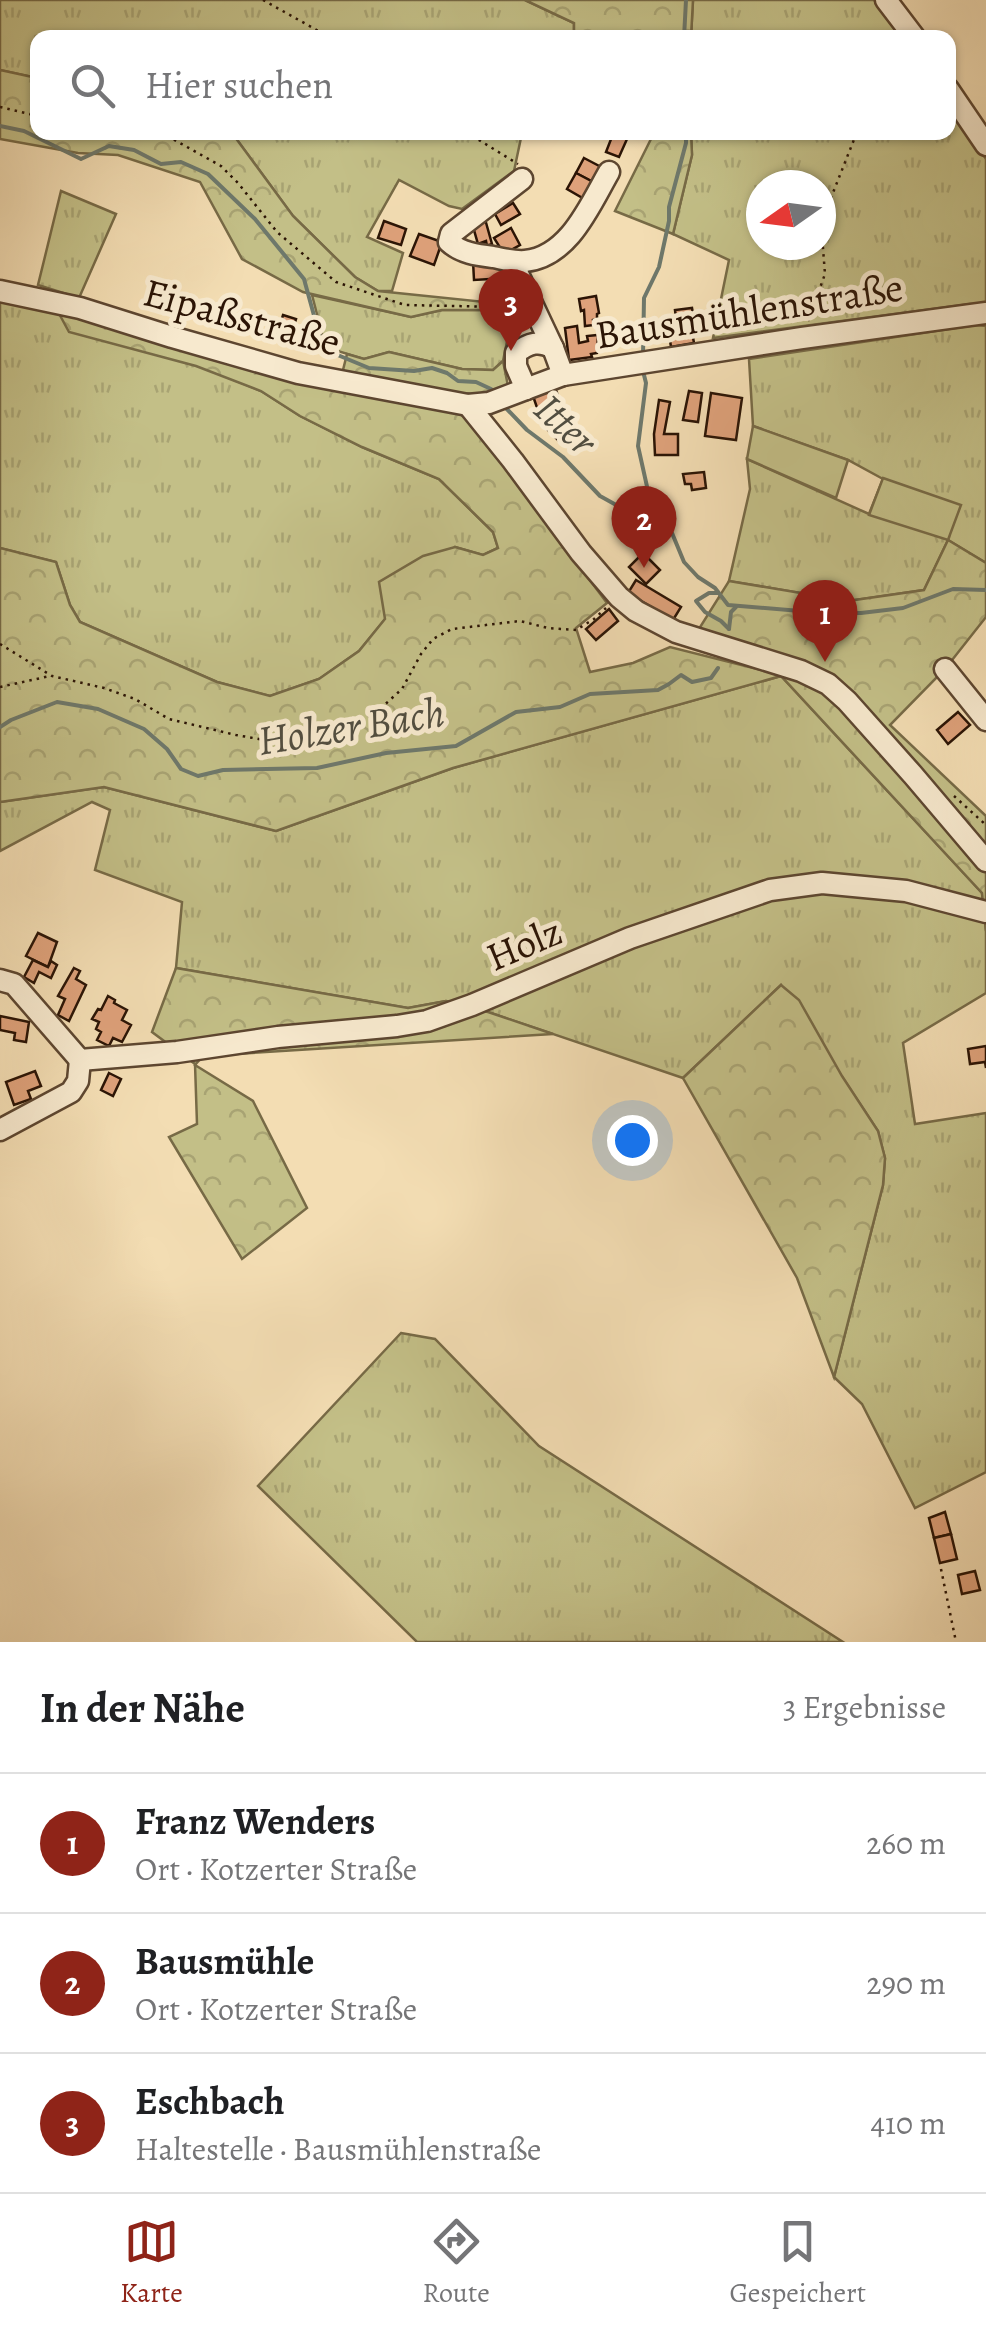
<!DOCTYPE html>
<html lang="de">
<head>
<meta charset="utf-8">
<style>
  :root { --surface:#fff; --page:#f2f2f2; --text:#202124; --muted:#757577; --line:#e0e0e0; --accent:#8f2418 }
  body { margin:0; font-family:Alegreya,serif; background:var(--page); color:var(--text) }
  .compass { position:absolute; left:746px; top:170px; width:90px; height:90px; border-radius:50%; background:var(--surface); box-shadow:0 2px 8px #0004; rotate:256deg }
  .you { position:absolute; left:632px; top:1140px; width:35px; height:35px; margin:-25px; border:8px solid #fff; border-radius:50%; background:#1a73e8; box-shadow:0 0 0 15px #1a73e833 }
  .badge { display:grid; place-items:center; width:65px; height:65px; border-radius:50%; background:var(--accent); color:#fff; font-size:32px; font-weight:700 }
  .pin { position:absolute; translate:-50% -82px; filter:drop-shadow(0 2px 5px #0008) }
  .pin::after { content:''; position:absolute; top:52px; width:35px; height:30px; background:inherit; clip-path:polygon(0 0,100% 0,50% 100%) }
  .list { margin:0; padding:0; list-style:none }
  h2 { display:flex; justify-content:space-between; align-items:center; height:130px; margin:0; padding:0 40px; font-size:42px }
  h2 small { font-size:32px; font-weight:400; color:var(--muted) }
  .list li { display:grid; grid-template-columns:65px 1fr auto; gap:30px; align-items:center; box-sizing:border-box; height:140px; padding:0 40px; border-top:2px solid var(--line) }
  .list b { display:block; font-size:38px; white-space:nowrap }
  .list p { margin:0; font-size:32px; white-space:nowrap; color:var(--muted) }
  .list em { font-size:32px; font-style:normal; color:var(--muted) }
  .icon { flex:none; width:55px; height:55px; fill:none; stroke:currentColor; stroke-width:2; stroke-linecap:round; stroke-linejoin:round }
  .map { position:relative; flex:none; width:986px; height:1642px; overflow:hidden }
  .search { position:absolute; background:var(--surface); box-shadow:0 2px 8px #0004; left:30px; right:30px; top:30px; height:110px; display:flex; align-items:center; gap:25px; box-sizing:border-box; padding:0 35px; border-radius:20px; color:var(--muted); font-size:38px }
  .sheet { height:550px; background:var(--surface) }
  nav { display:flex; justify-content:space-around; align-items:center; box-sizing:border-box; height:140px; border-top:2px solid var(--line); background:var(--surface); font-size:28px; color:var(--muted) }
  nav a { display:grid; justify-items:center; gap:5px }
  nav .on { color:var(--accent) }
  .map>svg:first-child { display:block }
  .grass { fill:url(#grass-tufts); stroke:#776a46; stroke-width:2.5; fill-rule:evenodd }
  .forest { fill:url(#forest-crowns); stroke:#776a46; stroke-width:2.5 }
  .pitch { fill:#c3bf87; stroke:#776a46; stroke-width:2.5 }
  .lines { fill:none; stroke-linecap:round; stroke-linejoin:round }
  .stream { stroke:#6e786b; stroke-width:4 }
  .building { fill:#dea17a; stroke:#2b1405; stroke-width:2.5 }
  .minor-casing { stroke:#5d4630; stroke-width:25 }
  .path { stroke:#2b1405; stroke-width:2.5; stroke-dasharray:2.5 5; stroke-linecap:butt }
  .minor { stroke:#f7e9ce; stroke-width:20 }
  .labels { text-anchor:middle; dominant-baseline:central; stroke-width:10; stroke-linejoin:round; paint-order:stroke }
  .street-label { font-size:40px; fill:#2b1405; stroke:#f7e9ce }
  .water-label { font-size:42px; font-style:italic; fill:#524e40; stroke:#f7e9ce }
</style>
</head>
<body>
<div class="map">
<svg width="986" height="1642" viewBox="0 0 986 1642">
  <defs>
    <pattern id="grass-tufts" width="24" height="20" patternUnits="userSpaceOnUse" patternTransform="scale(2.5)"><rect width="24" height="20" fill="#c3bf87"/><path d="M3 7l-1-3M5 7V3M7 7l1-3M15 17l-1-3M17 17v-4M19 17l1-3" fill="none" stroke="#a8a373"/></pattern>
    <pattern id="forest-crowns" width="20" height="18" patternUnits="userSpaceOnUse" patternTransform="scale(2.5)"><rect width="20" height="18" fill="#c3bf87"/><path d="M2 6a3 3 0 1 1 6 0M12 15a3 3 0 1 1 6 0" fill="none" stroke="#a8a373"/></pattern>
  </defs>
  <rect width="100%" height="100%" fill="#f3ddb3"/>
  <filter id="stains"><feTurbulence type="fractalNoise" baseFrequency=".002" numOctaves="4"/><feColorMatrix values="0 0 0 0 .2 0 0 0 0 .09 0 0 0 0 .02 0 0 0 .5 -.17"/></filter>
  <radialGradient id="worn" r=".72"><stop offset=".6" stop-color="#630" stop-opacity="0"/><stop offset="1" stop-color="#630" stop-opacity=".3"/></radialGradient>
  <g class="grass">
    <path d="M 0,0 L 525,0 L 574,23 L 574,38 L 38,38 L 37,78 L 0,70 Z"/>
    <path d="M 693,0 L 874,0 L 900,26 L 907,38 L 691,38 Z"/>
    <path d="M 949,102 L 986,159 L 986,304 L 970,304 L 713,338 L 729,260 L 673,234 L 692,155 L 691,133 L 948,132 ZM 761,185 L 821,185 L 821,245 L 761,245 Z"/>
    <path d="M 232,133 L 522,133 L 514,171 L 462,209 L 449,206 L 399,180 L 367,237 L 403,253 L 392,291 L 378,291 L 355,277 L 293,216 Z"/>
    <path d="M 61,191 L 116,214 L 79,298 L 38,285 Z"/>
    <path d="M 312,295 L 411,317 L 442,310 L 494,310 L 492,324 L 509,332 L 503,361 L 493,370 L 462,369 L 389,352 L 364,359 L 331,349 L 324,341 Z"/>
    <path d="M 0,296 L 56,308 L 261,391 L 300,416 L 362,447 L 439,479 L 493,532 L 498,548 L 483,555 L 455,547 L 385,619 L 359,651 L 319,679 L 270,696 L 217,682 L 80,622 L 70,605 L 56,562 L 0,548 Z"/>
    <path d="M 976,325 L 986,326 L 986,563 L 948,540 L 924,590 L 848,601 L 729,581 L 750,489 L 747,459 L 869,514 L 883,479 L 848,460 L 753,426 L 749,359 Z"/>
    <path d="M 781,676 L 982,893 L 986,931 L 986,993 L 903,1043 L 915,1124 L 986,1113 L 986,1472 L 915,1508 L 862,1404 L 834,1377 L 883,1185 L 885,1158 L 878,1131 L 781,985 L 683,1078 L 488,1012 L 446,1001 L 408,1008 L 176,968 L 182,902 L 95,870 L 110,810 L 92,802 L 0,851 L 0,802 L 104,787 L 276,831 L 453,768 Z"/>
    <path d="M 401,1333 L 435,1339 L 539,1446 L 843,1642 L 417,1642 L 258,1486 Z"/>
  </g>
  <g class="forest">
    <path d="M 525,0 L 693,0 L 691,37 L 574,37 L 574,23 Z"/>
    <path d="M 0,70 L 37,78 L 38,132 L 232,133 L 293,216 L 355,277 L 378,291 L 495,303 L 494,310 L 442,310 L 411,317 L 303,292 L 242,259 L 200,182 L 118,155 L 78,153 L 0,139 Z"/>
    <path d="M 654,133 L 691,133 L 692,155 L 673,234 L 615,211 Z"/>
    <path d="M 56,308 L 462,409 L 607,603 L 576,628 L 590,672 L 633,663 L 670,647 L 781,675 L 788,660 L 697,632 L 729,581 L 848,601 L 924,590 L 948,540 L 986,563 L 986,617 L 945,669 L 890,725 L 986,816 L 986,931 L 982,893 L 781,676 L 453,768 L 276,831 L 104,787 L 0,802 L 0,548 L 56,562 L 70,605 L 80,622 L 217,682 L 270,696 L 319,679 L 359,651 L 385,619 L 379,582 L 423,556 L 455,547 L 483,555 L 498,548 L 493,532 L 439,479 L 362,447 L 300,416 L 261,391 L 196,366 L 69,332 Z"/>
    <path d="M 389,352 L 462,369 L 493,370 L 503,361 L 508,386 L 482,397 L 342,374 L 347,354 L 364,359 Z"/>
    <path d="M 176,968 L 408,1008 L 446,1001 L 488,1012 L 553,1034 L 203,1056 L 195,1065 L 253,1101 L 307,1208 L 242,1259 L 169,1137 L 197,1124 L 195,1064 L 152,1032 Z"/>
    <path d="M 781,985 L 799,1000 L 842,1076 L 878,1131 L 885,1158 L 883,1185 L 834,1377 L 797,1278 L 683,1078 Z"/>
  </g>
  <g class="pitch">
    <path d="M 753,426 L 848,460 L 836,498 L 747,459 Z"/>
    <path d="M 883,478 L 961,505 L 948,540 L 869,515 Z"/>
  </g>
  <g class="lines">
    <g class="stream">
      <path d="M 684,38 L 686,0"/>
      <path d="M 0,126 L 24,131 L 81,159 L 109,146 L 134,150 L 161,164 L 181,162 L 208,174 L 255,219 L 304,279 L 321,341 L 328,351 L 369,368 L 414,371 L 432,368 L 447,373 L 458,381 L 476,382 L 491,389 L 494,393"/>
      <path d="M 643,356 L 644,298 L 659,267 L 669,221 L 669,207 L 686,143 L 686,132"/>
      <path d="M 643,371 L 646,383 L 638,446 L 654,518"/>
      <path d="M 503,405 L 527,430 L 563,457 L 600,496 L 627,511 L 654,519 L 672,533 L 684,562 L 698,577 L 715,588 L 728,605 L 824,613 L 861,613 L 903,608 L 953,589 L 986,590"/>
      <path d="M 718,593 L 709,593 L 696,601 L 705,612 L 721,621 L 729,629"/>
      <path d="M 729,629 L 731,612 L 736,607"/>
      <path d="M 0,727 L 11,720 L 57,702 L 98,709 L 144,729 L 167,749 L 181,769 L 198,776 L 223,770 L 317,768 L 386,753 L 456,746 L 516,712 L 560,707 L 590,694 L 658,690 L 669,684 L 681,675 L 692,682 L 711,678 L 718,668"/>
    </g>
  </g>
  <g class="building">
    <path d="M 613,134 L 627,139 L 619,157 L 606,152 Z"/>
    <path d="M 584,158 L 603,168 L 595,183 L 576,173 Z"/>
    <path d="M 576,173 L 595,183 L 586,200 L 567,189 Z"/>
    <path d="M 513,203 L 520,214 L 501,225 L 495,214 Z"/>
    <path d="M 485,219 L 492,244 L 487,246 L 486,241 L 478,244 L 472,223 Z"/>
    <path d="M 384,221 L 406,229 L 401,245 L 378,238 Z"/>
    <path d="M 511,228 L 520,245 L 504,254 L 494,238 Z"/>
    <path d="M 419,234 L 442,242 L 434,265 L 410,256 Z"/>
    <path d="M 480,260 L 480,266 L 506,264 L 507,278 L 474,280 L 473,261 Z"/>
    <path d="M 596,296 L 599,313 L 597,314 L 597,319 L 593,320 L 594,325 L 585,326 L 584,310 L 581,311 L 579,299 Z"/>
    <path d="M 692,308 L 695,325 L 691,326 L 694,343 L 671,347 L 669,334 L 673,333 L 673,326 L 677,326 L 675,310 Z"/>
    <path d="M 283,315 L 296,319 L 289,342 L 276,338 Z"/>
    <path d="M 577,326 L 579,343 L 588,341 L 587,336 L 598,335 L 597,353 L 591,354 L 592,357 L 569,360 L 565,328 Z"/>
    <path d="M 555,388 L 566,415 L 543,425 L 533,396 Z"/>
    <path d="M 689,391 L 702,393 L 698,422 L 683,420 Z"/>
    <path d="M 711,393 L 742,398 L 736,440 L 705,436 Z"/>
    <path d="M 659,400 L 670,402 L 664,434 L 678,434 L 678,455 L 655,455 L 654,434 Z"/>
    <path d="M 566,415 L 575,436 L 559,441 L 543,425 Z"/>
    <path d="M 704,472 L 706,488 L 692,490 L 691,484 L 685,484 L 683,474 Z"/>
    <path d="M 643,553 L 660,570 L 646,584 L 629,567 Z"/>
    <path d="M 636,580 L 681,607 L 673,620 L 628,593 Z"/>
    <path d="M 609,609 L 618,621 L 596,640 L 586,629 Z"/>
    <path d="M 958,712 L 970,725 L 948,744 L 937,730 Z"/>
    <path d="M 38,933 L 57,942 L 48,967 L 26,956 Z"/>
    <path d="M 33,960 L 48,967 L 51,961 L 57,965 L 51,978 L 39,972 L 34,983 L 24,977 Z"/>
    <path d="M 74,968 L 80,971 L 76,979 L 86,985 L 69,1021 L 58,1015 L 65,999 L 58,996 Z"/>
    <path d="M 108,996 L 115,1000 L 114,1003 L 127,1010 L 122,1020 L 131,1025 L 122,1042 L 113,1038 L 109,1046 L 97,1040 L 101,1032 L 96,1029 L 99,1022 L 92,1019 L 98,1009 L 101,1010 Z"/>
    <path d="M 0,1016 L 29,1022 L 26,1042 L 14,1040 L 15,1033 L 0,1030 Z"/>
    <path d="M 986,1046 L 986,1068 L 985,1062 L 970,1064 L 968,1049 Z"/>
    <path d="M 35,1071 L 41,1086 L 28,1091 L 31,1099 L 14,1105 L 6,1082 Z"/>
    <path d="M 109,1073 L 121,1079 L 113,1096 L 101,1090 Z"/>
    <path d="M 945,1512 L 951,1534 L 934,1538 L 929,1518 Z"/>
    <path d="M 951,1534 L 957,1559 L 940,1563 L 934,1538 Z"/>
    <path d="M 975,1571 L 980,1590 L 962,1594 L 958,1575 Z"/>
  </g>
  <g class="lines">
    <g class="minor-casing">
      <g id="minor">
        <path d="M 886,0 L 915,38"/>
        <path d="M 948,89 L 986,145"/>
        <path d="M 522,179 L 451,234 L 449,242 C 461,253 477,255 493,257 C 504,259 514,262 525,261 C 569,257 590,205 609,172"/>
        <path d="M 516,262 L 518,274 L 553,348 L 563,375"/>
        <path d="M 0,291 L 80,308 L 172,337 L 298,373 L 468,405 L 489,403 L 563,375 L 802,338 L 986,313"/>
        <path d="M 526,389 L 516,366 L 516,353 C 529,343 539,340 553,348"/>
        <path d="M 468,405 L 513,461 L 581,553 L 619,597 L 636,611 L 676,632 L 801,671 L 828,684 L 847,701 L 913,775 L 986,861"/>
        <path d="M 945,669 L 986,720"/>
        <path d="M 0,980 L 14,984 L 80,1060 L 177,1052 L 278,1037 L 397,1026 L 427,1021 L 472,1005 L 630,938 L 770,890 L 822,883 L 906,891 L 986,912"/>
        <path d="M 0,1130 L 71,1092 L 78,1081 L 80,1060"/>
      </g>
    </g>
    <g class="path">
      <path d="M 263,0 L 331,38"/>
      <path d="M 0,107 L 38,116"/>
      <path d="M 115,132 L 135,137 L 171,138 L 221,166 L 238,183 L 277,232 L 336,282 L 405,305 L 505,307 L 514,311"/>
      <path d="M 466,132 L 518,164"/>
      <path d="M 808,321 L 825,274 L 821,223 L 857,132"/>
      <path d="M 0,644 L 52,676 L 104,688 L 135,699 L 169,719 L 236,735 L 305,747 L 322,746 L 337,740 L 381,708 L 402,689 L 421,654 L 433,639 L 452,629 L 520,621 L 548,628 L 576,630 L 594,619 L 606,608"/>
      <path d="M 0,687 L 50,676"/>
      <path d="M 954,796 L 986,825"/>
      <path d="M 941,1569 L 956,1642"/>
    </g>
    <use href="#minor" class="minor"/>
  </g>
  <g class="labels">
    <g class="street-label">
      <text transform="translate(749 311) rotate(-9)">Bausmühlenstraße</text>
      <text transform="translate(242 317) rotate(15)">Eipaßstraße</text>
      <text transform="translate(524 944) rotate(-23)">Holz</text>
    </g>
    <g class="water-label">
      <text transform="translate(566 424) rotate(43)">Itter</text>
      <text transform="translate(351 726) rotate(-9)">Holzer Bach</text>
    </g>
  </g>
  <rect width="100%" height="100%" filter="url(#stains)"/>
  <rect width="100%" height="100%" fill="url(#worn)"/>
</svg>
<svg class="compass" viewBox="-18 -18 36 36"><path d="M0-13l5 13h-10z" fill="#e53935"/><path d="M0 13l5-13h-10z" fill="#757577"/></svg>
<div class="you"></div>
<div class="pin badge" style="left:825px;top:662px">1</div>
<div class="pin badge" style="left:644px;top:568px">2</div>
<div class="pin badge" style="left:511px;top:351px">3</div>
<div class="search"><svg class="icon" aria-label="search" viewBox="0 0 24 24"><circle cx="10" cy="10" r="6"/><path d="M15 15l6 6"/></svg>Hier suchen</div>
</div>
<section class="sheet">
<h2>In der Nähe<small>3 Ergebnisse</small></h2>
<ul class="list">
<li><span class="badge">1</span><div><b>Franz Wenders</b><p>Ort · Kotzerter Straße</p></div><em>260 m</em></li>
<li><span class="badge">2</span><div><b>Bausmühle</b><p>Ort · Kotzerter Straße</p></div><em>290 m</em></li>
<li><span class="badge">3</span><div><b>Eschbach</b><p>Haltestelle · Bausmühlenstraße</p></div><em>410 m</em></li>
</ul>
</section>
<nav>
<a class="on"><svg class="icon" aria-label="map" viewBox="0 0 24 24"><path d="M3 6l6-2 6 2 6-2v14l-6 2-6-2-6 2zM9 4v14M15 6v14"/></svg>Karte</a>
<a><svg class="icon" aria-label="directions" viewBox="0 0 24 24"><path d="M12 3l9 9-9 9-9-9zM9 14v-3h6M13 9l2 2-2 2"/></svg>Route</a>
<a><svg class="icon" aria-label="saved" viewBox="0 0 24 24"><path d="M7 4h10v16l-5-4-5 4z"/></svg>Gespeichert</a>
</nav>
</body>
</html>
